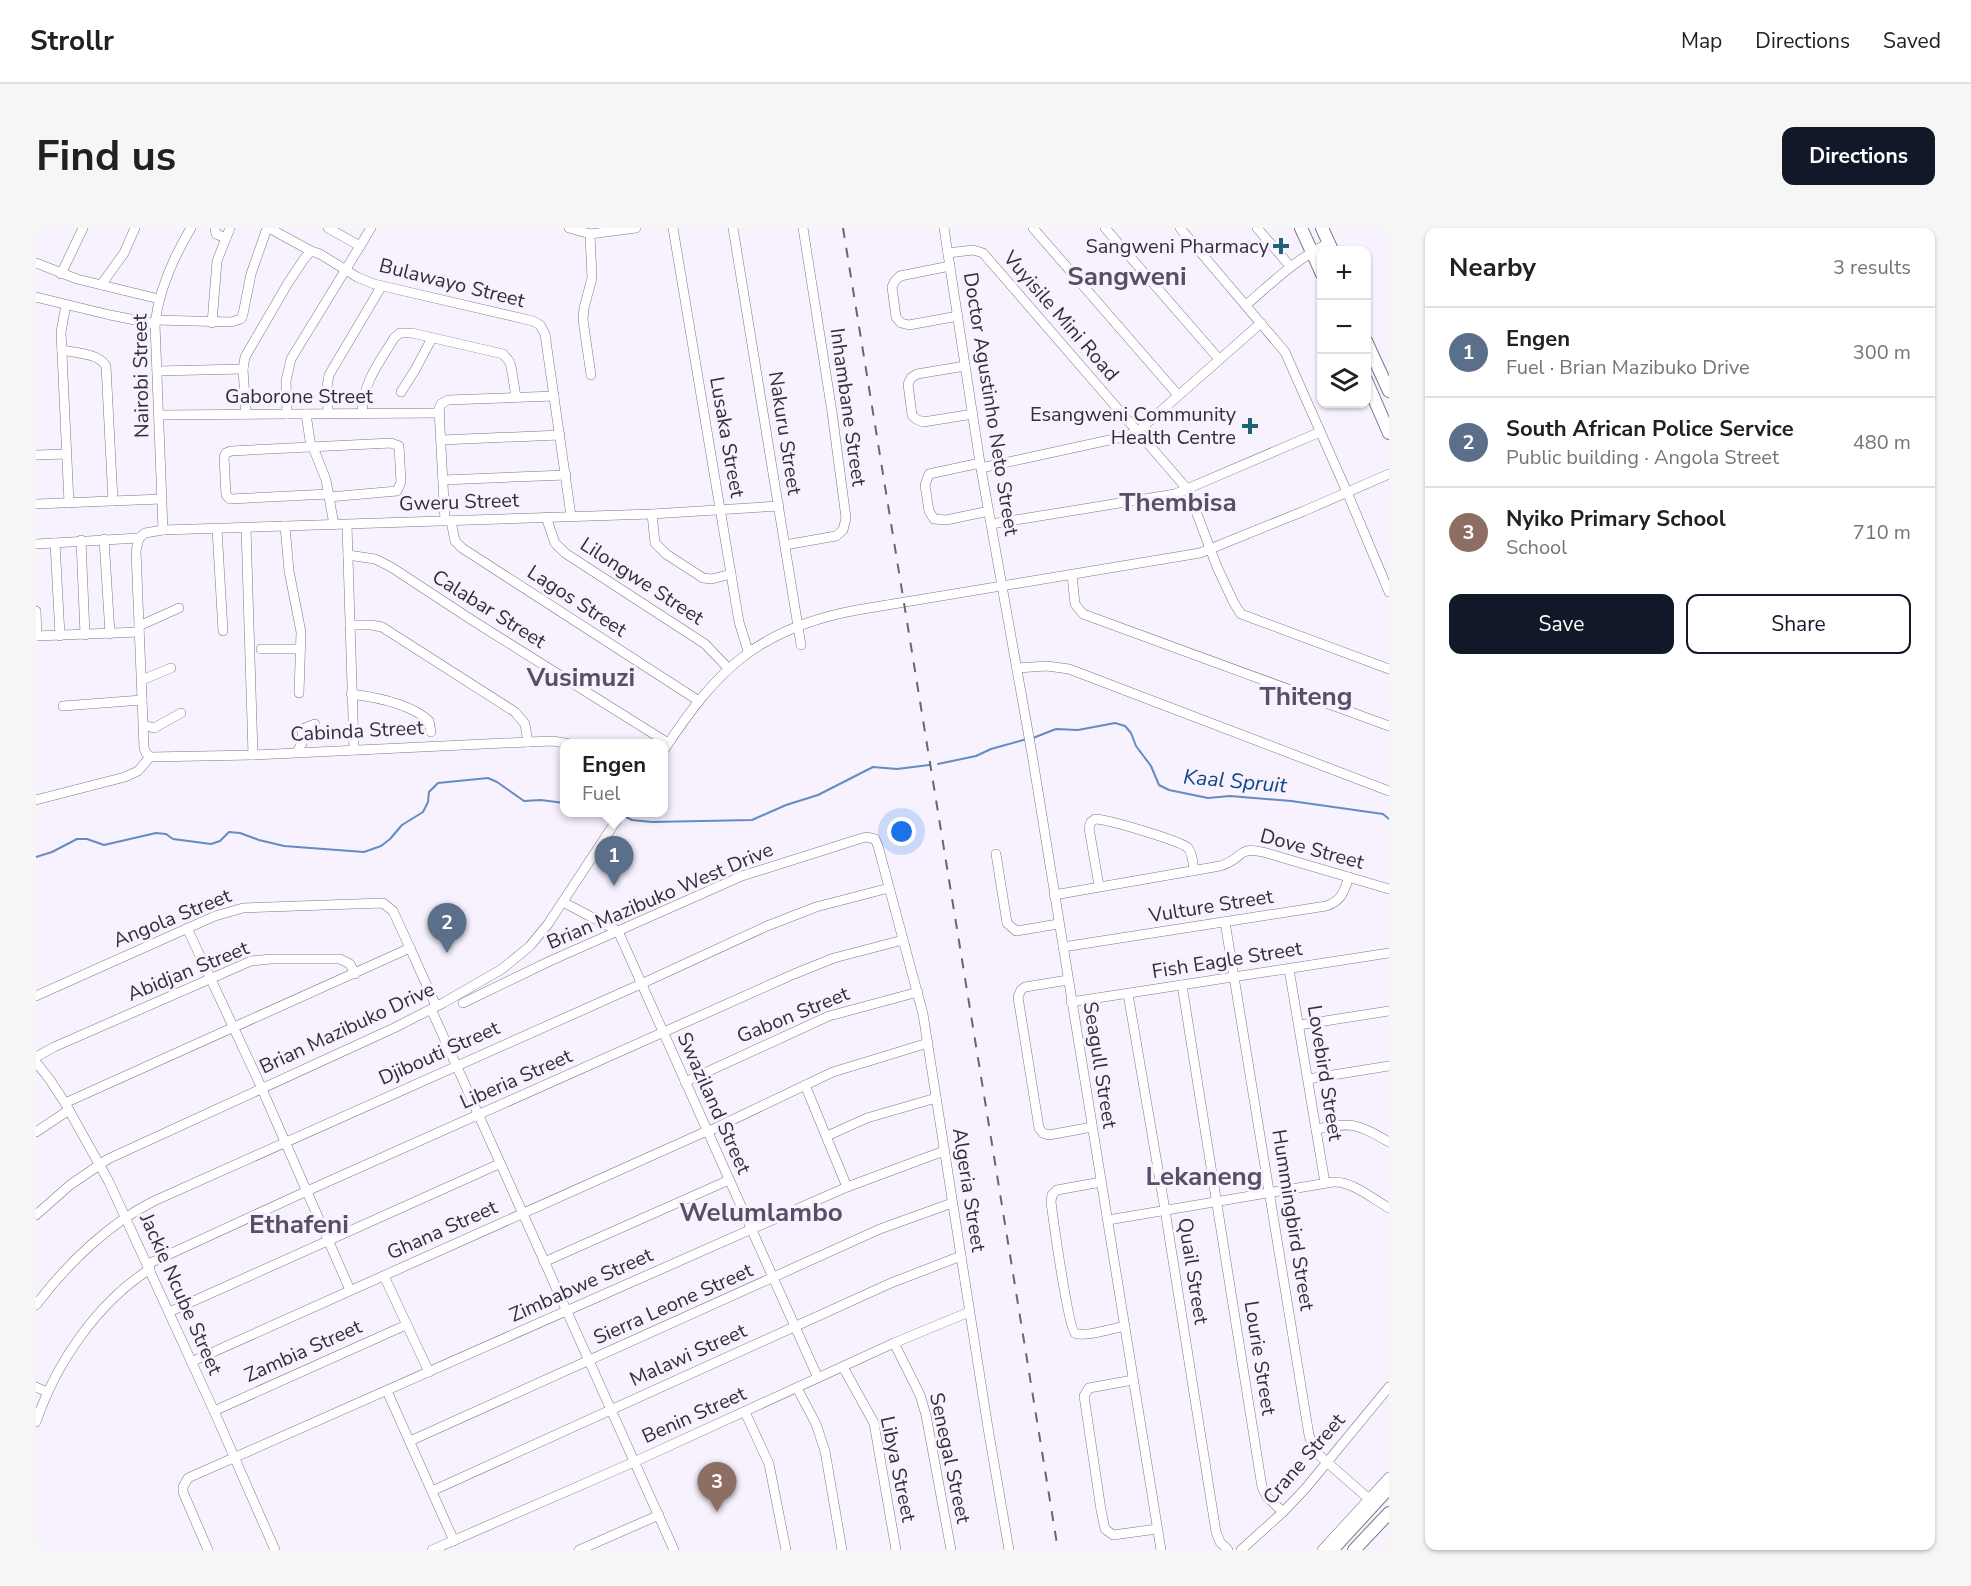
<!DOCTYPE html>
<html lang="en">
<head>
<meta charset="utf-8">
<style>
  :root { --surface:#fff; --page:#f6f6f6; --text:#202124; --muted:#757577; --line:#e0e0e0; --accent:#111827 }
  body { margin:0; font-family:"Nunito Sans",sans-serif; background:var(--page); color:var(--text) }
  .controls { position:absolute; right:18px; top:18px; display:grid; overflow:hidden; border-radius:12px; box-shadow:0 2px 4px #0004 }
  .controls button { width:54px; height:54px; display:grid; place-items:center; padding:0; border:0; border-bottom:2px solid var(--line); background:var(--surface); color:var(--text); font:30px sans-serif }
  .you { position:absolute; left:866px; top:604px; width:21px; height:21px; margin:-15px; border:4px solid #fff; border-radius:50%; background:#1a73e8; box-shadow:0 0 0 9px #1a73e833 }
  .badge { display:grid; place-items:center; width:39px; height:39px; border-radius:50%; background:var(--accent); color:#fff; font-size:20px; font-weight:700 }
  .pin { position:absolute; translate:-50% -50px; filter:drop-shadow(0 2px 3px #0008) }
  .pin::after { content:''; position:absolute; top:32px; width:21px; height:18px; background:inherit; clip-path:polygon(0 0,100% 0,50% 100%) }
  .popup { position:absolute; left:524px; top:511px; width:108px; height:78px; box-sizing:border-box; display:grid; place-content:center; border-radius:12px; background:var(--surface); filter:drop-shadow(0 2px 4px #0005); font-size:20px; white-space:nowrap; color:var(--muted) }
  .popup b { font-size:22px; color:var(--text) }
  .popup::after { content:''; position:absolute; left:50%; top:100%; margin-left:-12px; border:12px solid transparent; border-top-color:var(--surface) }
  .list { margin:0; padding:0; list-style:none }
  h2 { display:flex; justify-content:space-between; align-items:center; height:78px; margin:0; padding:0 24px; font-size:26px }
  h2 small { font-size:20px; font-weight:400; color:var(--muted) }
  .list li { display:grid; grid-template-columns:39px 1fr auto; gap:18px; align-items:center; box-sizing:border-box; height:90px; padding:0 24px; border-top:2px solid var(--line) }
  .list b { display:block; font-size:22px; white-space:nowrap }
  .list p { margin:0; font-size:20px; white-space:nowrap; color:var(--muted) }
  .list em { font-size:20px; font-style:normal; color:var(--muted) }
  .actions { display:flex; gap:12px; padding:18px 24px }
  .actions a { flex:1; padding:14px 0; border:2px solid var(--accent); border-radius:12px; text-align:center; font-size:21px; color:var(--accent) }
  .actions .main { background:var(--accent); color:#fff }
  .icon { flex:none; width:33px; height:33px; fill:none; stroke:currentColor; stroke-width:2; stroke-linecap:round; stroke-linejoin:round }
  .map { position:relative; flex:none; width:1353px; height:1322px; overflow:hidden; border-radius:12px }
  header { display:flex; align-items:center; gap:36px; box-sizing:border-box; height:84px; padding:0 30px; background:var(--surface); border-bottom:2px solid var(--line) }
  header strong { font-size:28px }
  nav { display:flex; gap:33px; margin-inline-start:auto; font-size:21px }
  .intro { display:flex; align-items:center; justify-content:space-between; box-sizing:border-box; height:144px; padding:0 36px }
  h1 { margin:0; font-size:42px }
  .button { padding:15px 27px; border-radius:12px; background:var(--accent); color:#fff; font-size:21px; font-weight:700 }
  main { display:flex; gap:36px; padding:0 36px }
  aside { flex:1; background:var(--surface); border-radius:12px; box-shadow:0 2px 4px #0004 }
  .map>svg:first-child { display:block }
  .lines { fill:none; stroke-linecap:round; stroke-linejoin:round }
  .stream { stroke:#668bc0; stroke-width:2 }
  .minor-casing { stroke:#81748e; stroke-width:10 }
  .major-casing { stroke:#81748e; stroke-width:14 }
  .minor { stroke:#fff; stroke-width:9 }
  .major { stroke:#fff; stroke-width:12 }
  .rail { stroke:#6b6570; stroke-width:2; stroke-dasharray:10 10; stroke-linecap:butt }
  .poi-dot { fill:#1e6474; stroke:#f7f2fe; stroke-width:2 }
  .labels { text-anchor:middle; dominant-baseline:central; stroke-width:6; stroke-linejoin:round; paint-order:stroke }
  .poi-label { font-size:20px; fill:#342e39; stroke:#f7f2fe; text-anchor:end }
  .street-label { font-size:20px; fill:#342e39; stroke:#f7f2fe }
  .water-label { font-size:21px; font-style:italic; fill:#0f4786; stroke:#f7f2fe }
  .district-label { font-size:26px; font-weight:bold; fill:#5a4e66; stroke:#f7f2fe }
</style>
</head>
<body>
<header>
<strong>Strollr</strong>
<nav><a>Map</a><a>Directions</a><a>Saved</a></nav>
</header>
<div class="intro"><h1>Find us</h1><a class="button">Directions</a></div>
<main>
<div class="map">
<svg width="1353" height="1322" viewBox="0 0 1353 1322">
  <rect width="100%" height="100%" fill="#f7f2fe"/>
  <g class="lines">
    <g class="stream">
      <path d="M 997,510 L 1020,501 L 1042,502 L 1079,495 L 1089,498 L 1095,505 L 1100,518 L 1115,538 L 1123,557 L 1133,562 L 1172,570 L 1194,568 L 1255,573 L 1347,586 L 1353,591"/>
      <path d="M 902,536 L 940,528 L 955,521 L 991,511"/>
      <path d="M 586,587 L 596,592 L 616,594 L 716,592 L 750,577 L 782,567 L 837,539 L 861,541 L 893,537"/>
      <path d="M 0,629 L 16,624 L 41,611 L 51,611 L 68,617 L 120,605 L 130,606 L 137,611 L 175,616 L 184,613 L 193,604 L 204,605 L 223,612 L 248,618 L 328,624 L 345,618 L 354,611 L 366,597 L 387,584 L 392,574 L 393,564 L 402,555 L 452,550 L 461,554 L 488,573 L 505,572 L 528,575"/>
    </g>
    <g class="minor-casing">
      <g id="minor">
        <path d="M 179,0 L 180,6 L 190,10"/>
        <path d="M 233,0 L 275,23 L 284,26 L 321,49 L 338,56 L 497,93 L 504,97 L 509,106 L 535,288"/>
        <path d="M 292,0 L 324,18"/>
        <path d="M 533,0 L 554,6 L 600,0"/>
        <path d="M 637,0 L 703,394 L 712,423"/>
        <path d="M 697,0 L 765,417"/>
        <path d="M 908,0 L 944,235 L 996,526 L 1125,1322"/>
        <path d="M 997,0 L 1142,167"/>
        <path d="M 1069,0 L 1183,131"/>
        <path d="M 1144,0 L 1249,124 L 1311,264 L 1353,364"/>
        <path d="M 1221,0 L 1254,38"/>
        <path d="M 554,6 L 556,50 L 548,80 L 547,92 L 555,147"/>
        <path d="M 912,25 L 937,22 L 947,25 L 1152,262 L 1181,339 L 1198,375 L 1205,386 L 1353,441"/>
        <path d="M 0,35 L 41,51 L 123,71"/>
        <path d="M 914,38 L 864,48 L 859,53 L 856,59 L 860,89 L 865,95 L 873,97 L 922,88"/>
        <path d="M 25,46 L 47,0"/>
        <path d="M 65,57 L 88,25 L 99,0"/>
        <path d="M 0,69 L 74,87 L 119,96"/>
        <path d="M 30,77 L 25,104 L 33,275"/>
        <path d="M 1210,77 C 1237,54 1261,30 1293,15"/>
        <path d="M 119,92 L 195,94 L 205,91 L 207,86 L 215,46 L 231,0"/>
        <path d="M 176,95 L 181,33 L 194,0"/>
        <path d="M 26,122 C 40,125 62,125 70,138 L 77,273"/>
        <path d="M 929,138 L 881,146 L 875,150 L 872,156 L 876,187 L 880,191 L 887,194 L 937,186"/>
        <path d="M 122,143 L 207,141"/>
        <path d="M 365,164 L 379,142 L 396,110"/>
        <path d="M 292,185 L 291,159 L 293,147 L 345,59"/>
        <path d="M 326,185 C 328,152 342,137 358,110 L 364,105 L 376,105 L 467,126 L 473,133 L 475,138 L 480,169"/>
        <path d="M 210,186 L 207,141 L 209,129 L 252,55 L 268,31 L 275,23"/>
        <path d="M 251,186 L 250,153 L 255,131 L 335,0"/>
        <path d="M 270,186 L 275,219"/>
        <path d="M 123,187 L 404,185"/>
        <path d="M 405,212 L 524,207"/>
        <path d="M 277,219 L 290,252 L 298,297"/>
        <path d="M 0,227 L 30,226"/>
        <path d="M 944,235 L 893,246 L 889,257 L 893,283 L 898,291 L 910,292 L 953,283"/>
        <path d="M 945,240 L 1087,209 L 1101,204 L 1225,95"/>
        <path d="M 407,252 L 530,247"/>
        <path d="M 293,266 L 194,271 L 190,267 L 188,229 L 190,225 L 195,223 L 355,215 L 363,218 L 365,254 L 361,263 L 293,269"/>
        <path d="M 0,276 L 126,271"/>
        <path d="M 616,286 L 619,315 L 630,326 L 667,350 L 676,351 L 695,346"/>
        <path d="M 510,289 L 519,315 L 529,325 L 669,416 L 692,440"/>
        <path d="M 409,293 L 403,181 L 405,176 L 412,172 L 518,168"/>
        <path d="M 415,293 L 419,313 L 426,320 L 663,473"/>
        <path d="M 955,296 L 1139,266 L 1284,204"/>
        <path d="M 311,297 L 318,522"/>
        <path d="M 249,298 L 253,343 L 265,404 L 263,465"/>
        <path d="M 210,300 L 217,527"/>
        <path d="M 181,301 L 187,403"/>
        <path d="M 127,302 L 119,96 C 123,61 137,30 155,0"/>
        <path d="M 68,311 L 74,406"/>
        <path d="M 45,312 L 49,407"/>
        <path d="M 19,315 L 24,408"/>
        <path d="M 0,316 L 103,310"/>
        <path d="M 749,317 L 800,308 L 807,302 L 810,290 L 796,184 L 767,0"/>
        <path d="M 312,327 L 339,331 L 355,339 L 439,394 L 632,515"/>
        <path d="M 1036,347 L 1039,376 L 1047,386 L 1353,498"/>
        <path d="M 0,383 L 1,408"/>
        <path d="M 314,397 L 335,397 L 346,399 L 479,484 L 489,496 L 492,514"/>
        <path d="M 103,398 L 143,380"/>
        <path d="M 0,408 L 103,404"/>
        <path d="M 225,421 L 264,421"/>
        <path d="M 981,440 L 1011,438 L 1033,441 L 1353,563"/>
        <path d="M 106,452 L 135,440"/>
        <path d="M 315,466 C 339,469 375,476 393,493 L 395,504"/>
        <path d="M 27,478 L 106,472"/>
        <path d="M 108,497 L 118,500 L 145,485"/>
        <path d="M 534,516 L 517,513 L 492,514 L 217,527 L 114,529 L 110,525 L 108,520 L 100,323 L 103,310 L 109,305 L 127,302 L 616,286 L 743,278"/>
        <path d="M 628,522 C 681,441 723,400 821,382 L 1164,325 L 1268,283 L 1353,246"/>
        <path d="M 261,524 L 266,515 L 266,501 L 279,496"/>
        <path d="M 0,572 L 89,549 L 102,543 L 114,529"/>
        <path d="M 960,626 L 971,695 L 980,703 L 1022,696"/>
        <path d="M 1063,658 L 1053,600 L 1055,594 L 1059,591 C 1071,591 1145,613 1152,620 C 1157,626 1157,636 1158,643"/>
        <path d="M 1018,667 L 1184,638 C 1211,630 1198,616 1234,626 L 1353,661"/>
        <path d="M 527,674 L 582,703 L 782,1150"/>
        <path d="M 1189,694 L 1273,1207 L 1276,1217 L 1284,1228 L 1333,1271"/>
        <path d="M 151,700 L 222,852 L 314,1062"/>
        <path d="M 1027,719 L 1290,678 C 1306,673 1308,663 1313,649"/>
        <path d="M 1253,741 L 1289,955"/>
        <path d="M 1032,752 L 989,759 L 985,762 L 982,769 L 1003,900 L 1007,905 L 1013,907 L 1056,899"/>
        <path d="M 1146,757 L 1226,1259 L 1231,1269 L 1247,1284"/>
        <path d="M 1092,766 L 1129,982 L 1180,1304 L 1184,1314 L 1192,1322"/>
        <path d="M 0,768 L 179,688 L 207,680 L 347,675 L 357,683 L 374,720"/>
        <path d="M 1035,774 L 1353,725"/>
        <path d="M 427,775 L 514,733 L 706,648 L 823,611 L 830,609 L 839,611 L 842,618 L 887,786 L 952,1200 L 973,1322"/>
        <path d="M 395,781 L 638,1322"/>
        <path d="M 1263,797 L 1353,783"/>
        <path d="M 0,829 L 18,819 L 215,733 L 235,731 L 304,731 L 314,736 L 319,746"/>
        <path d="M 0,834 L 14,852 L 29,875 L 73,954 L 178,1183 L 239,1322"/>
        <path d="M 1272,851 L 1353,838"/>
        <path d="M 649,854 L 793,788 L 882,764"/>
        <path d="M 769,857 L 811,959"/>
        <path d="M 29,875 L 374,720 L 400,778"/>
        <path d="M 1280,901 C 1318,894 1319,895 1353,914"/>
        <path d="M 0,904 L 33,882"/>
        <path d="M 671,904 L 797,844 L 892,815"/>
        <path d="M 791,908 L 831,890 L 900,870"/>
        <path d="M 1065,954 L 1021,962 L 1016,967 L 1015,974 C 1017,990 1032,1099 1039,1105 C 1046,1110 1079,1100 1089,1098"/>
        <path d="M 0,987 L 34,957 L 72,931 L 358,800 L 407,775 L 466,741 L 494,718 L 512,696 L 586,584"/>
        <path d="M 1072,992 L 1297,954 C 1316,953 1337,971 1353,980"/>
        <path d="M 508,1034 L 693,952"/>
        <path d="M 112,1036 L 271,963 L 758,746 L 798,730 L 867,712"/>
        <path d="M 348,1048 L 393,1144"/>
        <path d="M 0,1077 C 31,1036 72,996 118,973 L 605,756 L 731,698 L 780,679 L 853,660"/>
        <path d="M 133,1084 L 463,936"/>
        <path d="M 858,1115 L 884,1167 L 890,1187 L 915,1322"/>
        <path d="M 155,1134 L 671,903"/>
        <path d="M 807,1139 L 838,1195 L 860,1322"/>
        <path d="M 1097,1152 L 1053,1160 L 1048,1168 L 1065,1282 L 1069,1301 L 1077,1307 L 1121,1301"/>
        <path d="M 0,1159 L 11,1164"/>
        <path d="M 761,1160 L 780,1196 L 789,1223 L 806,1322"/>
        <path d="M 351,1163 L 418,1313"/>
        <path d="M 178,1183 L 370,1097"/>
        <path d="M 709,1184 L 733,1236 L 750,1322"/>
        <path d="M 0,1194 C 20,1135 61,1075 114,1041"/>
        <path d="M 374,1213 L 844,1001 L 916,975"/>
        <path d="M 396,1263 L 855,1055 L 925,1028"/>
        <path d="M 172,1322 L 147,1264 L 147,1259 L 152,1250 L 811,959 L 908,923"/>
        <path d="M 396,1322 L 598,1234 L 858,1115 L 933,1084"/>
        <path d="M 543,1322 L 623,1287"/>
        <path d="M 1205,1322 L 1247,1284 L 1269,1261 L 1353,1159"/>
        <path d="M 1286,1322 L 1353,1249"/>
      </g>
    </g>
    <g class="major-casing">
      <g id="major">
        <path d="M 1265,0 L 1286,46"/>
        <path d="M 1286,0 L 1296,22"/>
        <path d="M 1330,113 L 1353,163"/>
        <path d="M 1330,152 L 1353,205"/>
        <path d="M 1296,1322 L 1353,1260"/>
        <path d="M 1318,1322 L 1353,1285"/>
      </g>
    </g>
    <use href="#minor" class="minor"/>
    <use href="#major" class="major"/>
    <path class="rail" d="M 807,0 L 1022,1322"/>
  </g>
  <g class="poi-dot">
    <path d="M1242 9h6v6h6v6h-6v6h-6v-6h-6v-6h6z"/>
    <path d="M1211 189h6v6h6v6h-6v6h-6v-6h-6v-6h6z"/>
  </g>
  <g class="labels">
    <g class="poi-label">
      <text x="1233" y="18">Sangweni Pharmacy</text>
      <text x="1200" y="186">Esangweni Community<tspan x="1200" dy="23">Health Centre</tspan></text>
    </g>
    <g class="street-label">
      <text transform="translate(416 55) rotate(14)">Bulawayo Street</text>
      <text transform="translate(1025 88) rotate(49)">Vuyisile Mini Road</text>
      <text transform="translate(105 148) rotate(-91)">Nairobi Street</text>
      <text x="263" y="168">Gaborone Street</text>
      <text transform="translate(955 176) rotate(81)">Doctor Agustinho Neto Street</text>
      <text transform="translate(812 179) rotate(82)">Inhambane Street</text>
      <text transform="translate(749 205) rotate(81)">Nakuru Street</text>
      <text transform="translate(691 209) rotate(80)">Lusaka Street</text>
      <text transform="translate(423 274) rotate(-2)">Gweru Street</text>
      <text transform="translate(606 353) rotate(33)">Lilongwe Street</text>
      <text transform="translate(541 373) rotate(33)">Lagos Street</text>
      <text transform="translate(453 381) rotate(32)">Calabar Street</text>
      <text transform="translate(321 503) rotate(-3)">Cabinda Street</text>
      <text transform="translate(1276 621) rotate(15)">Dove Street</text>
      <text transform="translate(624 668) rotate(-23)">Brian Mazibuko West Drive</text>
      <text transform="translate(1175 678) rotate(-9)">Vulture Street</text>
      <text transform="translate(136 690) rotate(-22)">Angola Street</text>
      <text transform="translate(1191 732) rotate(-9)">Fish Eagle Street</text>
      <text transform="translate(152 743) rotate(-22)">Abidjan Street</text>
      <text transform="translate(757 787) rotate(-22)">Gabon Street</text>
      <text transform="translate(311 800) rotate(-25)">Brian Mazibuko Drive</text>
      <text transform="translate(403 825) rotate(-24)">Djibouti Street</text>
      <text transform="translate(1064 837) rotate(81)">Seagull Street</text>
      <text transform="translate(1289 845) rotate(81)">Lovebird Street</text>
      <text transform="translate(480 851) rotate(-24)">Liberia Street</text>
      <text transform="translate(678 875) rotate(66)">Swaziland Street</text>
      <text transform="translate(933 962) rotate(81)">Algeria Street</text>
      <text transform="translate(1257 992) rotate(81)">Hummingbird Street</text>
      <text transform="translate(406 1002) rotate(-24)">Ghana Street</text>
      <text transform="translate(1157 1043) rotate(81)">Quail Street</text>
      <text transform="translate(545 1057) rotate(-24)">Zimbabwe Street</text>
      <text transform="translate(145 1066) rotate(66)">Jackie Ncube Street</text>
      <text transform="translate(637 1076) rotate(-24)">Sierra Leone Street</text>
      <text transform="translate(267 1123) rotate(-24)">Zambia Street</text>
      <text transform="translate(652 1127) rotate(-24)">Malawi Street</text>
      <text transform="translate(1224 1130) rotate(81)">Lourie Street</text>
      <text transform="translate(658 1187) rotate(-24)">Benin Street</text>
      <text transform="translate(914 1230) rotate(78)">Senegal Street</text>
      <text transform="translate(1268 1231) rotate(-49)">Crane Street</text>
      <text transform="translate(862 1241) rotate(78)">Libya Street</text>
    </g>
    <g class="water-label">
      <text transform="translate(1199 553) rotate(5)">Kaal Spruit</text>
    </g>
    <g class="district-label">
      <text x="1091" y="48">Sangweni</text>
      <text x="1142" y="274">Thembisa</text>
      <text x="545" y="449">Vusimuzi</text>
      <text x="1270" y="468">Thiteng</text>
      <text x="1168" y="948">Lekaneng</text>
      <text x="725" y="984">Welumlambo</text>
      <text x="263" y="996">Ethafeni</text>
    </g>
  </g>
</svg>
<div class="controls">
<button>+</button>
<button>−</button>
<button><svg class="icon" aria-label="layers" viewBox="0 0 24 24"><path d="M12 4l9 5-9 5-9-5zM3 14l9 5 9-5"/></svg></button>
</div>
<div class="you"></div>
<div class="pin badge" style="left:578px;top:658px;background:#5c6f8a">1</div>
<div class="popup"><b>Engen</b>Fuel</div>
<div class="pin badge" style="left:411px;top:725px;background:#5c6f8a">2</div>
<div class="pin badge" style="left:681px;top:1284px;background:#8d6e63">3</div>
</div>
<aside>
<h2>Nearby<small>3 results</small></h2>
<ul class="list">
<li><span class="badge" style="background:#5c6f8a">1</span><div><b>Engen</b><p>Fuel · Brian Mazibuko Drive</p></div><em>300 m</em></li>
<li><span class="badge" style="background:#5c6f8a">2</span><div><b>South African Police Service</b><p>Public building · Angola Street</p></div><em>480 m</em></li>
<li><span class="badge" style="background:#8d6e63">3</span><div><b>Nyiko Primary School</b><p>School</p></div><em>710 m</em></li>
</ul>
<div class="actions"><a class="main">Save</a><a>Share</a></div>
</aside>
</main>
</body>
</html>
